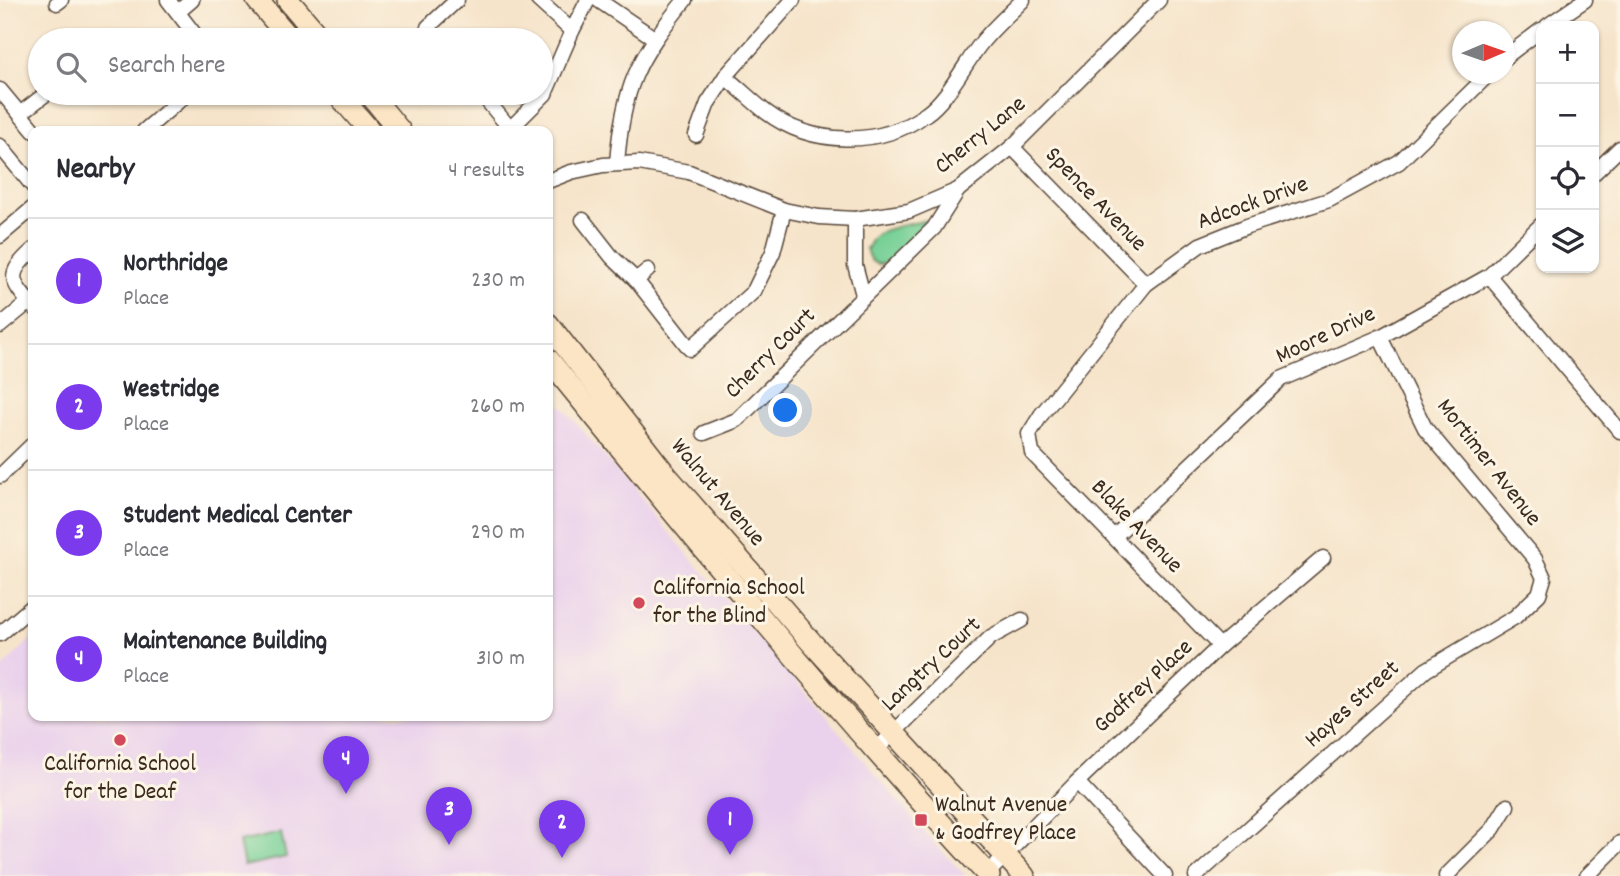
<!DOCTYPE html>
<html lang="en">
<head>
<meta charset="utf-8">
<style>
  :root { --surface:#fff; --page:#f2f2f3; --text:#2b2b33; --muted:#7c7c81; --line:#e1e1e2; --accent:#7c3aed }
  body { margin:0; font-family:Dekko,sans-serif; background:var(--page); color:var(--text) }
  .controls { position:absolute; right:21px; top:21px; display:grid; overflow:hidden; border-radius:14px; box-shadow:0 2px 5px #0004 }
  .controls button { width:63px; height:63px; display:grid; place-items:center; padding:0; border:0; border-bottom:2px solid var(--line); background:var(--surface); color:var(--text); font:35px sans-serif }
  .compass { position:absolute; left:1452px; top:21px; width:63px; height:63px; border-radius:50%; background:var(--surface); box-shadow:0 2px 5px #0004; rotate:88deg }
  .you { position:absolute; left:786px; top:411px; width:24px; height:24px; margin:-18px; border:5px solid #fff; border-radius:50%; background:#1a73e8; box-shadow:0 0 0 10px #1a73e833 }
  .badge { display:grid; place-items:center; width:46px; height:46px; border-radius:50%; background:var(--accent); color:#fff; font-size:23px; font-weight:700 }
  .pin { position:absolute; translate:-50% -58px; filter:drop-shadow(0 2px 4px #0008) }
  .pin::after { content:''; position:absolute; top:37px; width:24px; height:21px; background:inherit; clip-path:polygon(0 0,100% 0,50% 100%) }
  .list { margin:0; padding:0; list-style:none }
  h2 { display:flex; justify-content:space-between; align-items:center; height:91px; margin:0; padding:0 28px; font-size:30px }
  h2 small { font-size:23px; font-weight:400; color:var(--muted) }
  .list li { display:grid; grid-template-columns:46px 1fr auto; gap:21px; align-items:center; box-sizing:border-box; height:126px; padding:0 28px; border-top:2px solid var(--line) }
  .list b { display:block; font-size:26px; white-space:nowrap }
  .list p { margin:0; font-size:23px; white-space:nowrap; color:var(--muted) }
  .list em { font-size:23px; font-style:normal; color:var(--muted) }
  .icon { flex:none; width:38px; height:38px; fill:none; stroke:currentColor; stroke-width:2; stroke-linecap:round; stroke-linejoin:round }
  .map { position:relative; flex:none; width:1620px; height:876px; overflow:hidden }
  .search { position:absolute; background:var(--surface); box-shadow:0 2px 5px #0004; left:28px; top:28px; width:525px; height:77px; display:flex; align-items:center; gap:18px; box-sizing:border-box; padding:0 24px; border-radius:38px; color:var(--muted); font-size:26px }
  .panel { position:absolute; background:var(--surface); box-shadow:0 2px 5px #0004; left:28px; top:126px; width:525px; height:595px; border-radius:14px }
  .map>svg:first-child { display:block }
  .built { fill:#ead1ec }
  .green { fill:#77d096; stroke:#597d5a; stroke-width:2 }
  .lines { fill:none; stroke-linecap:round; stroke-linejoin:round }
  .street-casing { stroke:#574638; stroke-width:17 }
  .secondary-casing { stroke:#574638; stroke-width:24 }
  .street { stroke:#fff; stroke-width:14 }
  .secondary { stroke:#fce5c4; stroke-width:21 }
  .poi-dot { fill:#d1495b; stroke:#fcf5e5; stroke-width:2.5 }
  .labels { text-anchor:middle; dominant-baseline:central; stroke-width:6; stroke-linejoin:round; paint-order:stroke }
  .street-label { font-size:24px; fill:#3b2a1e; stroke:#fcf5e5 }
  .poi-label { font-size:24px; fill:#3b2a1e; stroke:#fcf5e5; text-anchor:start }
</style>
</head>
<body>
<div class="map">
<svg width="1620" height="876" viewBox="0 0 1620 876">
  <rect width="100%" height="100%" fill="#fcf5e5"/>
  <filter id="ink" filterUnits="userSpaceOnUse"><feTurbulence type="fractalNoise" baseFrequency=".0143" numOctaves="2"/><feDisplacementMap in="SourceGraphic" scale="14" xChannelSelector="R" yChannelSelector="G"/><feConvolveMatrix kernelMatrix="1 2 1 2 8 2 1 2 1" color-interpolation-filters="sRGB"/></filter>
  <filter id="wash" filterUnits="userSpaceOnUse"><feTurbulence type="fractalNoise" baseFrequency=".00686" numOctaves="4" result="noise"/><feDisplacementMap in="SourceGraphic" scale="28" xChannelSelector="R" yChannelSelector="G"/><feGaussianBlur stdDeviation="1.57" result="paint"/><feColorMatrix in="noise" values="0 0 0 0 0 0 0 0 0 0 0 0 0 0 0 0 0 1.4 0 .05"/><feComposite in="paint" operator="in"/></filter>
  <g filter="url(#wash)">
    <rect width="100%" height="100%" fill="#f6e4ca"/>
    <path class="built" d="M 548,390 L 933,842 L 966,876 L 0,876 L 0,670 L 33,637 L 33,716 L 548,716 Z"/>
    <g class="green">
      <path d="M 926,220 L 928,226 C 916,238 874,290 866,248 L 868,248 C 871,226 908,226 926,220 Z"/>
      <path d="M 281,833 L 286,857 L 244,866 L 239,842 Z"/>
    </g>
  </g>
  <g filter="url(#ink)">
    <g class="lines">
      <g class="street-casing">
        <g id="street">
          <path d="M 168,0 L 199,40"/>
          <path d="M 538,0 L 572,31"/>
          <path d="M 598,0 L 654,38"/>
          <path d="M 57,3 L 61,0"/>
          <path d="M 178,12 L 192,0"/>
          <path d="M 1547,26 L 1585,0"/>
          <path d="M 439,40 L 428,27 L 457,0"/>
          <path d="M 1504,58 L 1541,30"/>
          <path d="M 725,77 C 739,88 752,101 766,112 C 811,146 880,148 926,114 C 948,99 965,63 982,42 C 994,27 1009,14 1023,0"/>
          <path d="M 0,90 L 34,131"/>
          <path d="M 481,93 L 512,131"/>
          <path d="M 21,113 L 47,93"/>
          <path d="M 510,129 L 545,94 L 572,31 L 588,0"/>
          <path d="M 144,131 L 188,93"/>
          <path d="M 696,135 L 708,103 L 725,77 L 793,0"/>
          <path d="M 0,146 L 33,186"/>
          <path d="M 1012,147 L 1146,284"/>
          <path d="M 617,163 C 623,87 637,59 685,0"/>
          <path d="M 1594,173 L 1620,148"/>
          <path d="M 548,181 L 571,172 L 603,165 L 639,163 L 689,172 L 784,210 L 819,217 L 855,219 L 909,211 L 958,190 L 1012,147 L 1159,0"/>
          <path d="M 855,219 L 855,265 L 863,295"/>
          <path d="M 583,220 L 612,257 L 636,280 L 690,349 L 754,291 L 773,252 L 784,210"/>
          <path d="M 0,236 L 33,208"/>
          <path d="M 33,250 C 5,275 11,281 33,307"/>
          <path d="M 1489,276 L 1620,431"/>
          <path d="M 636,280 L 648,270"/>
          <path d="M 0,326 L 29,302"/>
          <path d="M 704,433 L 737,420 L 934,228 L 958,190"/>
          <path d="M 0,476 L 33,444"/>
          <path d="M 1114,537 L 1281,379 L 1380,337 L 1489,276 L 1541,225"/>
          <path d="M 0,634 L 33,606"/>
          <path d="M 1220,646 L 1032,453 L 1029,434 L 1041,415 L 1146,284 L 1200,245 L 1247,226 L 1329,200 L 1399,162 L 1489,74"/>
          <path d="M 877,749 L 991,637 L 1022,620"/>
          <path d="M 1077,782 L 1165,876"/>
          <path d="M 987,874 L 1077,782 L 1220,646 L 1323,558"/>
          <path d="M 1196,876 L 1426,670 L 1515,617 L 1539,594 L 1544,578 L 1535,559 L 1425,428 L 1380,337"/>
          <path d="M 1446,876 L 1493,829 L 1507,806"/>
          <path d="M 1587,876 L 1620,843"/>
        </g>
      </g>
      <g class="secondary-casing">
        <g id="secondary">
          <path d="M 257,0 L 291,40"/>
          <path d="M 288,0 L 322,40"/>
          <path d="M 337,93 L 370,131"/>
          <path d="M 369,93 L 400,131"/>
          <path d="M 548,324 L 666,475 L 812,643 L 1024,876"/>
          <path d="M 548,359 C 690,534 835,710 989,876"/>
        </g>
      </g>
      <use href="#street" class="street"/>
      <use href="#secondary" class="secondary"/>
    </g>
  </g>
  <g class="poi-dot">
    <circle cx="639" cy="603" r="7"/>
    <circle cx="120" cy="740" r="7"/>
    <rect x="914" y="813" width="14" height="14" rx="3.5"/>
  </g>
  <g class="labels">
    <g class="street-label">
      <text transform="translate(981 136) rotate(-39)">Cherry Lane</text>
      <text transform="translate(1095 200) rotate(46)">Spence Avenue</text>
      <text transform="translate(1253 204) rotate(-20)">Adcock Drive</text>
      <text transform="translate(1326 336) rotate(-25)">Moore Drive</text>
      <text transform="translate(771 354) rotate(-45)">Cherry Court</text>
      <text transform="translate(1488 463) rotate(52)">Mortimer Avenue</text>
      <text transform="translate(717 493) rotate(50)">Walnut Avenue</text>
      <text transform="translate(1136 527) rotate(46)">Blake Avenue</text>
      <text transform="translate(932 665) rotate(-43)">Langtry Court</text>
      <text transform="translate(1144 687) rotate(-43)">Godfrey Place</text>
      <text transform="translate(1353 705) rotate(-42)">Hayes Street</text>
    </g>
    <g class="poi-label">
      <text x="653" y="589">California School<tspan x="653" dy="28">for the Blind</tspan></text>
      <text x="120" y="765" text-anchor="middle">California School<tspan x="120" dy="28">for the Deaf</tspan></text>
      <text x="935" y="806">Walnut Avenue<tspan x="935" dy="28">&amp; Godfrey Place</tspan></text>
    </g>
  </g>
</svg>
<div class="controls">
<button>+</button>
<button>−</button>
<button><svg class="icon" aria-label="locate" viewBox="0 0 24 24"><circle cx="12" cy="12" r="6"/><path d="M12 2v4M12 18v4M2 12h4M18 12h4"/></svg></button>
<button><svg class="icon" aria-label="layers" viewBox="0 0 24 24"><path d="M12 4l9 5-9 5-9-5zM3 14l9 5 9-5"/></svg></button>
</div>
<svg class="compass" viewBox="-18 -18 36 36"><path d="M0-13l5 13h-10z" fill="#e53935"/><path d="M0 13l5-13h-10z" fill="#7c7c81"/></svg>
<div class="you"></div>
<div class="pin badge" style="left:730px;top:855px">1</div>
<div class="pin badge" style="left:562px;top:858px">2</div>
<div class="pin badge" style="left:449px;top:845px">3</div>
<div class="pin badge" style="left:346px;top:794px">4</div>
<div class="search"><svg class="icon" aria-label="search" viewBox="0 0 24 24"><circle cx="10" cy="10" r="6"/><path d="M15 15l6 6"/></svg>Search here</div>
<section class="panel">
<h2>Nearby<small>4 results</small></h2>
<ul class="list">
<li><span class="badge">1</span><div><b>Northridge</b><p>Place</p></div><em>230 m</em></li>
<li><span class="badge">2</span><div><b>Westridge</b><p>Place</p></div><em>260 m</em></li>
<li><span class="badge">3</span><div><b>Student Medical Center</b><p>Place</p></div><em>290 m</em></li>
<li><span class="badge">4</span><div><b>Maintenance Building</b><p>Place</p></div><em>310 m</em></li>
</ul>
</section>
</div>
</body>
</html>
